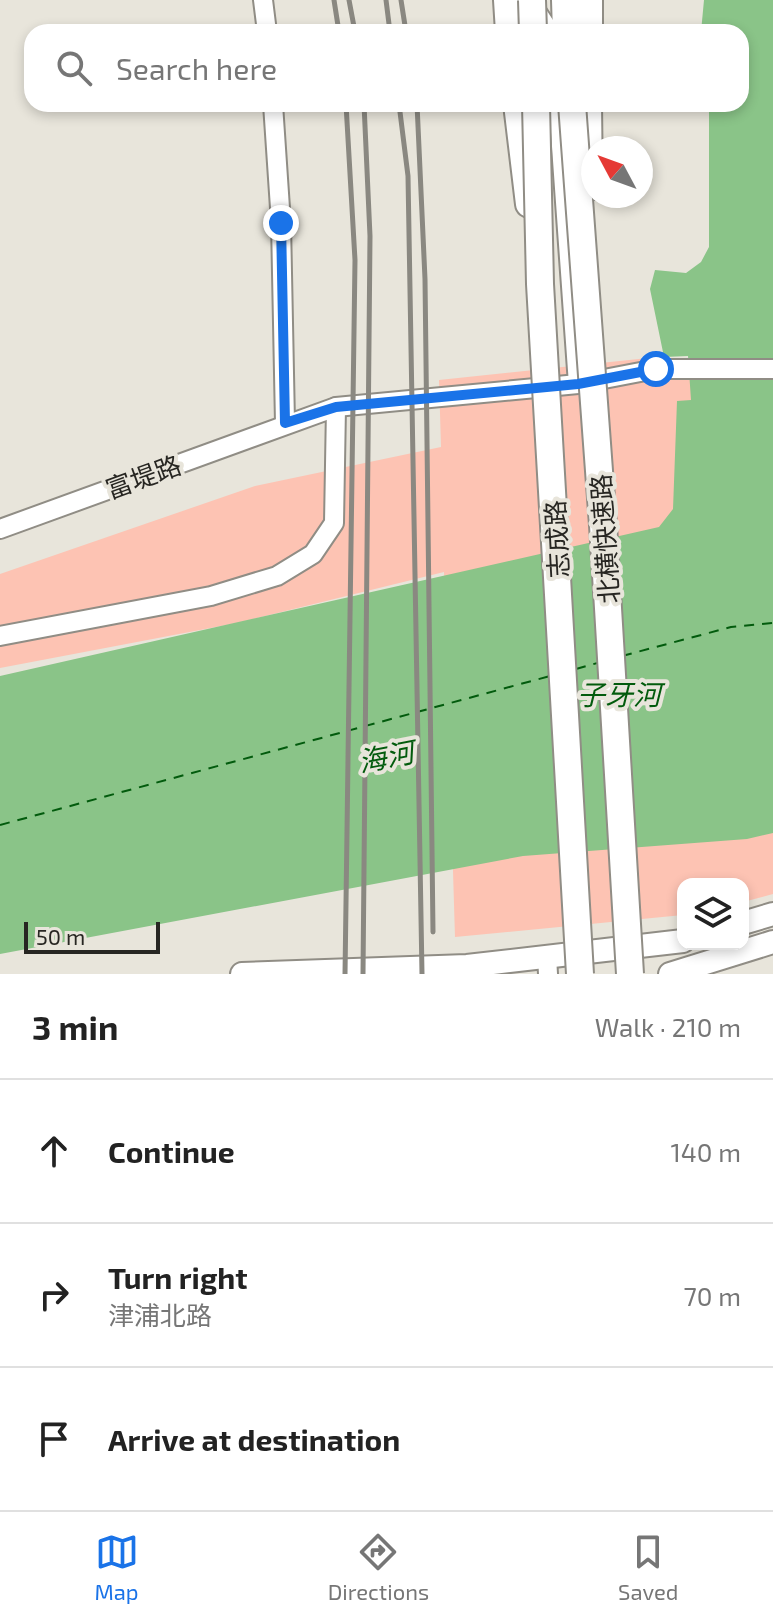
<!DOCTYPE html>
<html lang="en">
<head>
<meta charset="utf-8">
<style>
  :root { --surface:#fff; --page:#f2f2f2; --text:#222; --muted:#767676; --line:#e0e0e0; --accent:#1a73e8 }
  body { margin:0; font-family:"Exo 2","Noto Sans SC",sans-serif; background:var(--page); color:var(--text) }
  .controls { position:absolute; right:24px; bottom:24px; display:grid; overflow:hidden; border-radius:16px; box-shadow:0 4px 12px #0003 }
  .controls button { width:72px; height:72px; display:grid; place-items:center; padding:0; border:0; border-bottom:2px solid var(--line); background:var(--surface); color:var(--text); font:40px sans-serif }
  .compass { position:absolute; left:581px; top:136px; width:72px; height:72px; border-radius:50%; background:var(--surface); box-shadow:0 4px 12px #0003; rotate:311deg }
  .scale { position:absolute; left:24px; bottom:20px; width:136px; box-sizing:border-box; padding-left:8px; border:4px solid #272622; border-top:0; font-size:22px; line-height:28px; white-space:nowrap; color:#272622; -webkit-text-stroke:6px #e8e5db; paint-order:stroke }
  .stop { position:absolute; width:24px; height:24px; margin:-18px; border:6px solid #1a73e8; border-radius:50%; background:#fff }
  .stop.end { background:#1a73e8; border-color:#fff; box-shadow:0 2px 8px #0008 }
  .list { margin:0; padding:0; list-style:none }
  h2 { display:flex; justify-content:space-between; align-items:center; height:104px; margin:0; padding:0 32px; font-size:34px }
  h2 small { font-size:26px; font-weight:400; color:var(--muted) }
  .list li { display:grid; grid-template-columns:52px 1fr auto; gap:24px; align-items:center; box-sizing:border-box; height:144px; padding:0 32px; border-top:2px solid var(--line) }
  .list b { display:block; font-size:30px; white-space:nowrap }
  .list p { margin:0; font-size:26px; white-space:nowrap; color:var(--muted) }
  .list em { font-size:26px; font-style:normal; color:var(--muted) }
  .icon { flex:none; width:44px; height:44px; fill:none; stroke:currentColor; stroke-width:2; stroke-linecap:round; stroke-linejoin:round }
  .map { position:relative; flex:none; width:773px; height:974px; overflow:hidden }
  .search { position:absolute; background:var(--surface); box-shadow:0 4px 12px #0003; left:24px; right:24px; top:24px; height:88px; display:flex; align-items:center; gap:20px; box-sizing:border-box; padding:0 28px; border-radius:24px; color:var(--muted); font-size:30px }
  .sheet { height:536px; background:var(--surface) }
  nav { display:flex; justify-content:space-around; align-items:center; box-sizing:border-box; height:112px; border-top:2px solid var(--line); background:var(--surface); font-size:22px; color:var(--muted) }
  nav a { display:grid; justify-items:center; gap:4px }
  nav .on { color:var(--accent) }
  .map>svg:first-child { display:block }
  .green { fill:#fdc3b3 }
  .water { fill:#8ac488 }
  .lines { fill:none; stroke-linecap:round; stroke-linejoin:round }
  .ferry { stroke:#025b0d; stroke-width:2; stroke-dasharray:10 8; stroke-linecap:butt }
  .minor-casing { stroke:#908d85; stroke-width:22 }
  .major-casing { stroke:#908d85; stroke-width:26 }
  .highway-casing { stroke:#908d85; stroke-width:30 }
  .minor { stroke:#fff; stroke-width:18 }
  .major { stroke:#fff; stroke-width:22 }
  .highway { stroke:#fff; stroke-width:26 }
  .rail { stroke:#8a8881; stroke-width:5 }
  .highway-bridge-casing { stroke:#908d85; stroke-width:30; stroke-linecap:butt }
  .highway-bridge { stroke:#fff; stroke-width:26 }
  .route { stroke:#1a73e8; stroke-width:10 }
  .labels { text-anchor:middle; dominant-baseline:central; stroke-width:8; stroke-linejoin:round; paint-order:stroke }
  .street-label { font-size:26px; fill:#272622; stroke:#e8e5db }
  .water-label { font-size:28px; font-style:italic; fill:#025b0d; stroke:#e8e5db }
</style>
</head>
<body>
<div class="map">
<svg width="773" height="974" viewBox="0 0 773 974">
  <rect width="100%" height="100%" fill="#e8e5db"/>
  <path class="green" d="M 648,358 L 773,358 L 773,894 L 743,902 L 743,884 L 683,884 L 683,915 L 455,937 L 444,572 L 237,623 L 0,668 L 0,574 L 255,486 L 441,447 L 439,380 Z"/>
  <path class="water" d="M 704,0 L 773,0 L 773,833 L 747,839 L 523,856 L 0,954 L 0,676 L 659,527 L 673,509 L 677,401 L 691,400 L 688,356 L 664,357 L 650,289 L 655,270 L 686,273 L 701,262 L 709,247 L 709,104 L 741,104 L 741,32 L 701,32 Z"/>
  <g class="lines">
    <g class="ferry">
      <path d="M 622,656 L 731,627 L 773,623"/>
      <path d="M 576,669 L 601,662"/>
      <path d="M 0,825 L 550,676"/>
    </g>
    <g class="minor-casing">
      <g id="minor">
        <path d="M 263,0 L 267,32"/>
        <path d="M 533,6 L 550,32"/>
        <path d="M 273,104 L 281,223 L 285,423"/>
        <path d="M 558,104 L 578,384"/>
        <path d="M 0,529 L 336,407 L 578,384 L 656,369 L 773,369"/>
        <path d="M 0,636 L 211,596 L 277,576 L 313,554 L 334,523 L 336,407"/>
        <path d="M 547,957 L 548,974"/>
      </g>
    </g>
    <g class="major-casing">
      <g id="major">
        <path d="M 743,923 L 773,914"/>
        <path d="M 242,974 L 467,966 L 683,941"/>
        <path d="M 670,974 L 773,942"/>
      </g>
    </g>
    <g class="highway-casing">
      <g id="highway">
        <path d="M 507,0 L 509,32"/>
        <path d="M 565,0 L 566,32"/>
        <path d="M 589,32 L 589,0"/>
        <path d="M 517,104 L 529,204"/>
        <path d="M 588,104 L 589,187"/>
      </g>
    </g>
    <use href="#minor" class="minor"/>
    <use href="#major" class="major"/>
    <use href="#highway" class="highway"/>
    <g class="rail">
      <path d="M 334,0 L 339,32"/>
      <path d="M 349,0 L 355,32"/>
      <path d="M 386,0 L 390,32"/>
      <path d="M 401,0 L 406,32"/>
      <path d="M 399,104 L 408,176 L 422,974"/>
      <path d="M 417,104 L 425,279 L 433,932"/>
      <path d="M 345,974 L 355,260 L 346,104"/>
      <path d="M 363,974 L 370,236 L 364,104"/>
    </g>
    <g class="highway-bridge-casing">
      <g id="highway-bridge">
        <path d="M 532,0 L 533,32"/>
        <path d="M 536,104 L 540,284 L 580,974"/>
        <path d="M 572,104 L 603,525 L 630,974"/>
      </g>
    </g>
    <use href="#highway-bridge" class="highway-bridge"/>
  </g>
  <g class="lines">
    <path class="route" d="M 281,223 L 285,423 L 336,407 L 578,384 L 656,369"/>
  </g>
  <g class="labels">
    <g class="street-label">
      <text transform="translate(143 476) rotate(-20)">富堤路</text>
      <text transform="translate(556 539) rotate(-93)">志成路</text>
      <text transform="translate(604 539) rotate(-94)">北横快速路</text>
    </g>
    <g class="water-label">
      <text x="619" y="694">子牙河</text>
      <text transform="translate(386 756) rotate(-11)">海河</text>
    </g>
  </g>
</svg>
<div class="controls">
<button><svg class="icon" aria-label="layers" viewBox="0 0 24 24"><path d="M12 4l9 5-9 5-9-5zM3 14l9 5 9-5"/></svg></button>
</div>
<svg class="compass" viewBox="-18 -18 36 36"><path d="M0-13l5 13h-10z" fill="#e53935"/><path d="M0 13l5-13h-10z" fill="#767676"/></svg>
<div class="scale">50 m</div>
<div class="stop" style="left:656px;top:369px"></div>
<div class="stop end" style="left:281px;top:223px"></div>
<div class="search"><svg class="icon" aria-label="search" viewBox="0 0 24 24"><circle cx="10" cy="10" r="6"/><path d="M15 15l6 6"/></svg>Search here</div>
</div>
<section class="sheet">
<h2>3 min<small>Walk · 210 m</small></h2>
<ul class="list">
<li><svg class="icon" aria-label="ahead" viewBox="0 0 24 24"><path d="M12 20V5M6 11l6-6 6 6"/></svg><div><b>Continue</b></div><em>140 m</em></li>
<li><svg class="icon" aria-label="right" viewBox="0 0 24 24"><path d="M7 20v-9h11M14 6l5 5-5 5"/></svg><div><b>Turn right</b><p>津浦北路</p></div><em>70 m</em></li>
<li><svg class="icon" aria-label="arrive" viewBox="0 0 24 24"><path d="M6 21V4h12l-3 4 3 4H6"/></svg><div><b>Arrive at destination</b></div></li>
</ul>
</section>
<nav>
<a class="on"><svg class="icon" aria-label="map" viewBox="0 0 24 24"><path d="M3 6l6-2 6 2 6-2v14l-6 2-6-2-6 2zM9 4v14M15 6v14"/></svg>Map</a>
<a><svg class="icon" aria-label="directions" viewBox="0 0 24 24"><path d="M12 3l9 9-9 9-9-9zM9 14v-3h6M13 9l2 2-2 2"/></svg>Directions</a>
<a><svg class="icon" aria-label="saved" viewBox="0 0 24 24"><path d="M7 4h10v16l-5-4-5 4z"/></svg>Saved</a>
</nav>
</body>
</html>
